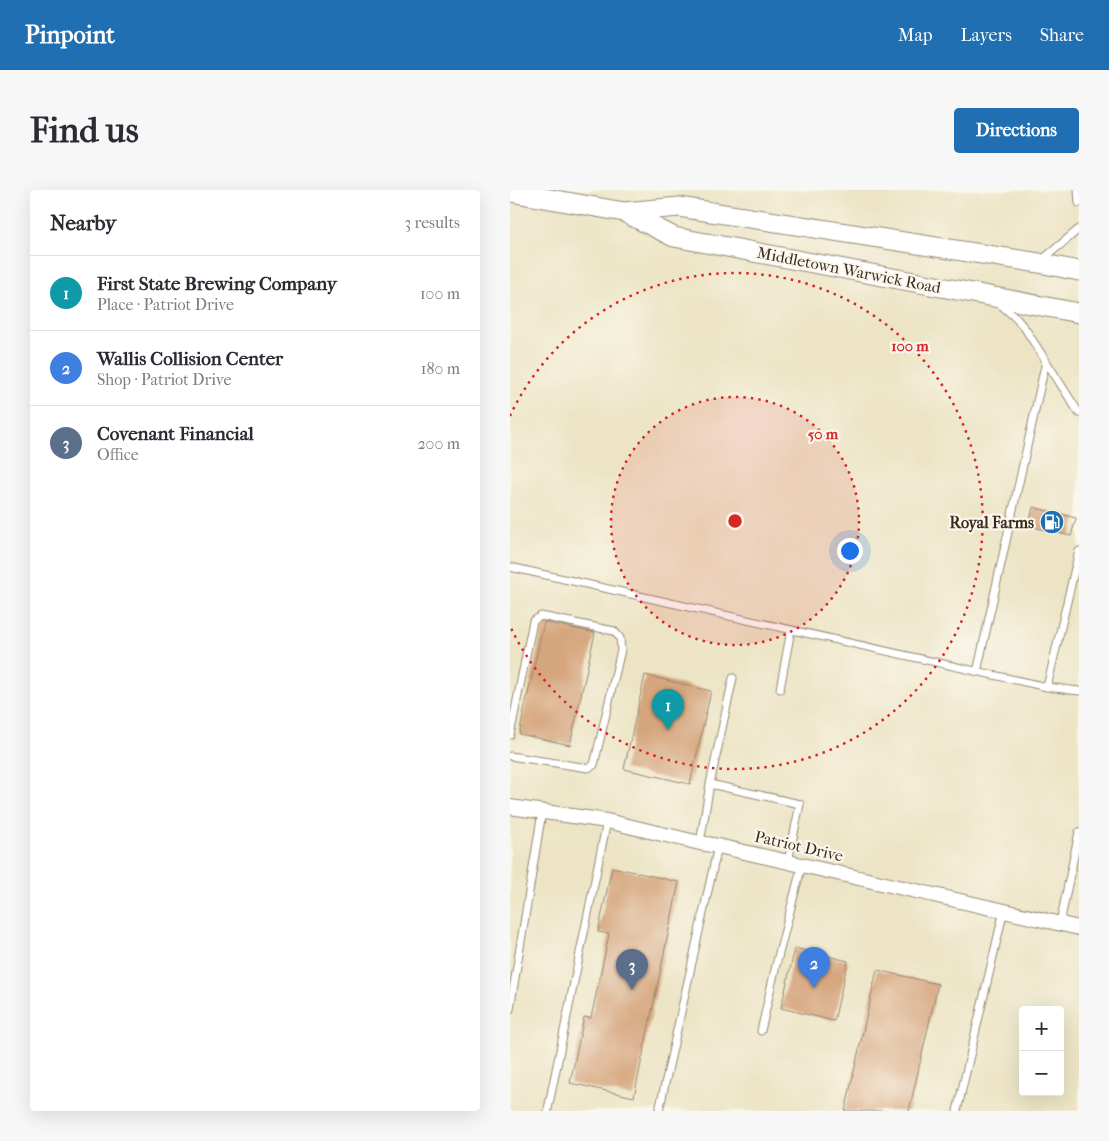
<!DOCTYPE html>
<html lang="en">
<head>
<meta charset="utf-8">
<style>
  :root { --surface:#fff; --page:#f7f7f7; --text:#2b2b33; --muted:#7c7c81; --line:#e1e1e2; --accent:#1f6fb2 }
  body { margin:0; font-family:"IM FELL French Canon",serif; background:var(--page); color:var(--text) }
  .controls { position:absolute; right:15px; bottom:15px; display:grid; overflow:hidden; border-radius:5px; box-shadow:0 5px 20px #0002 }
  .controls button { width:45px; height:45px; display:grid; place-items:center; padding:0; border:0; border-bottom:1px solid var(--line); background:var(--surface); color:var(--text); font:25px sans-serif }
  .you { position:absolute; left:339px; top:360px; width:18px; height:18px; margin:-12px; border:4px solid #fff; border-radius:50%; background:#1a73e8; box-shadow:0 0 0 8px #1a73e833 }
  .badge { display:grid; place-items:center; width:32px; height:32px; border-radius:50%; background:var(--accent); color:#fff; font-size:16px; font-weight:700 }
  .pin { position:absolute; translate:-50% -41px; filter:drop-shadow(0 1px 2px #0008) }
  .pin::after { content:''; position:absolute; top:26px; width:18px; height:15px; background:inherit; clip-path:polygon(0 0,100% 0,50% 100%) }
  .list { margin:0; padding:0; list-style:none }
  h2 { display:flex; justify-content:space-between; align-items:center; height:65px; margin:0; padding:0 20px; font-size:21px }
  h2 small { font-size:16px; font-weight:400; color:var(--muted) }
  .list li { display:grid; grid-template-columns:32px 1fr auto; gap:15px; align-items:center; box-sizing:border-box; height:75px; padding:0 20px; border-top:1px solid var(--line) }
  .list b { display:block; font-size:19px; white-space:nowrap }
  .list p { margin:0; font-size:16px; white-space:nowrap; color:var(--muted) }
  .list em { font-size:16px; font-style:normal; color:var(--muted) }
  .map { position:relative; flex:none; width:569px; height:921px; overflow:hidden; border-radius:5px }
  header { display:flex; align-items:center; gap:30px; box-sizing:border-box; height:70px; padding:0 25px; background:var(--accent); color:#fff }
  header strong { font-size:24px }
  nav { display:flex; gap:28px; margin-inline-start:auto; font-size:18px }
  .intro { display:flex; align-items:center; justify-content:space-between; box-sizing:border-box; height:120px; padding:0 30px }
  h1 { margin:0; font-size:35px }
  .button { padding:12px 22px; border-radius:5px; background:var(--accent); color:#fff; font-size:18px; font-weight:700 }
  main { display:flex; gap:30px; padding:0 30px }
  aside { flex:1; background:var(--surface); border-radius:5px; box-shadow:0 5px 20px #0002 }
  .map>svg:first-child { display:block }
  .building { fill:#d5a57d }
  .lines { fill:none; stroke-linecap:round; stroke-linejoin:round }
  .lane-casing { stroke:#948772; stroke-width:9 }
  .street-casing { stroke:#948772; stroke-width:16 }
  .secondary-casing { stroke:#948772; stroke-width:21 }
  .lane { stroke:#fff; stroke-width:7 }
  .street { stroke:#fff; stroke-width:14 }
  .secondary { stroke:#fff; stroke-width:19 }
  .ring { fill:none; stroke:#d62828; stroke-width:2.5; stroke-dasharray:2.5 5 }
  .labels { text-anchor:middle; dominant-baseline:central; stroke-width:4.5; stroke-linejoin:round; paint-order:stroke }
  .street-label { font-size:16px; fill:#3b2a1e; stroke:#fbf7ec }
  .poi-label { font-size:16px; font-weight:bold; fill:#3b2a1e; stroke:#fbf7ec; text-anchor:end }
  .centre { fill:#d62828; stroke:#fbf7ec; stroke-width:2.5 }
  .ring-label { font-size:15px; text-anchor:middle; font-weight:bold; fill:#d62828; stroke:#fbf7ec; stroke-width:4.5; stroke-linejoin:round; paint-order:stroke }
</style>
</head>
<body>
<header>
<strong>Pinpoint</strong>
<nav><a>Map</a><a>Layers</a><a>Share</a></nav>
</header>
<div class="intro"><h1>Find us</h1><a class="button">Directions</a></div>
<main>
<aside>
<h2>Nearby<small>3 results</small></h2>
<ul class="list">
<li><span class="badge" style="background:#0f9aa8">1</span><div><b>First State Brewing Company</b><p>Place · Patriot Drive</p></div><em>100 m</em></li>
<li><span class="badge" style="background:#3f7fe0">2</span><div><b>Wallis Collision Center</b><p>Shop · Patriot Drive</p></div><em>180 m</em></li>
<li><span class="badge" style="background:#5c6f8a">3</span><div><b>Covenant Financial</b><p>Office</p></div><em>200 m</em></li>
</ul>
</aside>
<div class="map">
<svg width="569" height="921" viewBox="0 0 569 921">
  <rect width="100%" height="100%" fill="#fbf7ec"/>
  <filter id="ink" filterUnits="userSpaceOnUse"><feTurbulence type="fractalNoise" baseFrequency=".02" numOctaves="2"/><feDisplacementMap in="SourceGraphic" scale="10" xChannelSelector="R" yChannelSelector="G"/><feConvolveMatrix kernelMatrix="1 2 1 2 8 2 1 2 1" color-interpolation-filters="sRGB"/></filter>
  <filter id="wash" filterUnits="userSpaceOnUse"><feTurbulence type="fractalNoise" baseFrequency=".0096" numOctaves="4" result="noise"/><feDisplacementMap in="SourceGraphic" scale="20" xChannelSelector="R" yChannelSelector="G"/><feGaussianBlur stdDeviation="1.12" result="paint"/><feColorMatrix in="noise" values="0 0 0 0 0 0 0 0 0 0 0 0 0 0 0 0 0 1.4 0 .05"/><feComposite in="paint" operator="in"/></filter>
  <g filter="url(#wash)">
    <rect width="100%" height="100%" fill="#ece4c5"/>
    <g id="blocks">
      <g class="building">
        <path d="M 523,317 L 566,328 L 561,346 L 519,336 Z"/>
        <path d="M 34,432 L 85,443 L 60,555 L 9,544 Z"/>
        <path d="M 135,485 L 201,501 L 180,594 L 114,579 Z"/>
        <path d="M 102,677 L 169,692 L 124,907 L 60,893 L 74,827 L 81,828 L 99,744 L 88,742 Z"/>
        <path d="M 285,758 L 338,771 L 324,831 L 271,818 Z"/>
        <path d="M 367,780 L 428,794 L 399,921 L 335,921 Z"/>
      </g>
    </g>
  </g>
  <g filter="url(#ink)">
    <use href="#blocks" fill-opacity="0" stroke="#948772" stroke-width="1"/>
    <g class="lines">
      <g class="lane-casing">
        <g id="lane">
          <path d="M 568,0 L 569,13"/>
          <path d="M 531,71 L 569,39"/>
          <path d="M 490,114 L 506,128 L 516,140 L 569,223"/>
          <path d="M 0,377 L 537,497 L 569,501"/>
          <path d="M 467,482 L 536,171"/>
          <path d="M 537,497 L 569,361"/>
          <path d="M 270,499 L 281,440"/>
          <path d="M 0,545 L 23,431 L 31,426 L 104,441 L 110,448 L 111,460 L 84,575 L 78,578 L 0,566"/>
          <path d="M 200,594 L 290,614 L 278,672"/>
          <path d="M 190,653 L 200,594 L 223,488"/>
          <path d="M 550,733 L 569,642"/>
          <path d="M 0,819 L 32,622"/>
          <path d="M 251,841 L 266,775 L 292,675"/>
          <path d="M 38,921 L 38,919 L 97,631"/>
          <path d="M 149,921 L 208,656"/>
          <path d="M 447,921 L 494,720"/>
        </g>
      </g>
      <g class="street-casing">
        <path id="street" d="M 0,617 L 97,631 L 190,653 L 208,656 L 569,738"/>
      </g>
      <g class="secondary-casing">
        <g id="secondary">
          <path d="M 0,2 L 114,22 L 169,17 L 529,73 L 569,81"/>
          <path d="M 114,22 L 164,47 L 569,123"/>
        </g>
      </g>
      <use href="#lane" class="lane"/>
      <use href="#street" class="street"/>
      <use href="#secondary" class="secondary"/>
    </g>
  </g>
  <circle cx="225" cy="331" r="124" fill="#d62828" fill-opacity=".12"/>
  <g class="ring">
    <circle cx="225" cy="331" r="124"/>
    <path d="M0 226A248 248 0 1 1 0 436"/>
  </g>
  <defs>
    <g id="fuel-disc" transform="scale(1.25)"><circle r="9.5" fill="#1f6fb2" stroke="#fbf7ec"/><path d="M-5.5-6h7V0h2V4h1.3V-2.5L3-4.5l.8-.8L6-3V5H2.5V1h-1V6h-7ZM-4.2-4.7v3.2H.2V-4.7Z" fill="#fff"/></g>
  </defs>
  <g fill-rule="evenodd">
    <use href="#fuel-disc" x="542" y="332"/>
  </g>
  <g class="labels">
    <g class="street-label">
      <text transform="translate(339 80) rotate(11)">Middletown Warwick Road</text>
      <text transform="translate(289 656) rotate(13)">Patriot Drive</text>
    </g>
    <g class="poi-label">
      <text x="524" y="332">Royal Farms</text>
    </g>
  </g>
  <circle cx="225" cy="331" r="8" class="centre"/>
  <g class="ring-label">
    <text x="400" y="161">100 m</text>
    <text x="313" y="249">50 m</text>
  </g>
</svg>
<div class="controls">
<button>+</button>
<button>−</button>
</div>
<div class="you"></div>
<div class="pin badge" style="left:158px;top:540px;background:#0f9aa8">1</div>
<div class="pin badge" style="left:304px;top:798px;background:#3f7fe0">2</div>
<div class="pin badge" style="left:122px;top:800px;background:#5c6f8a">3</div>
</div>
</main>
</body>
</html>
